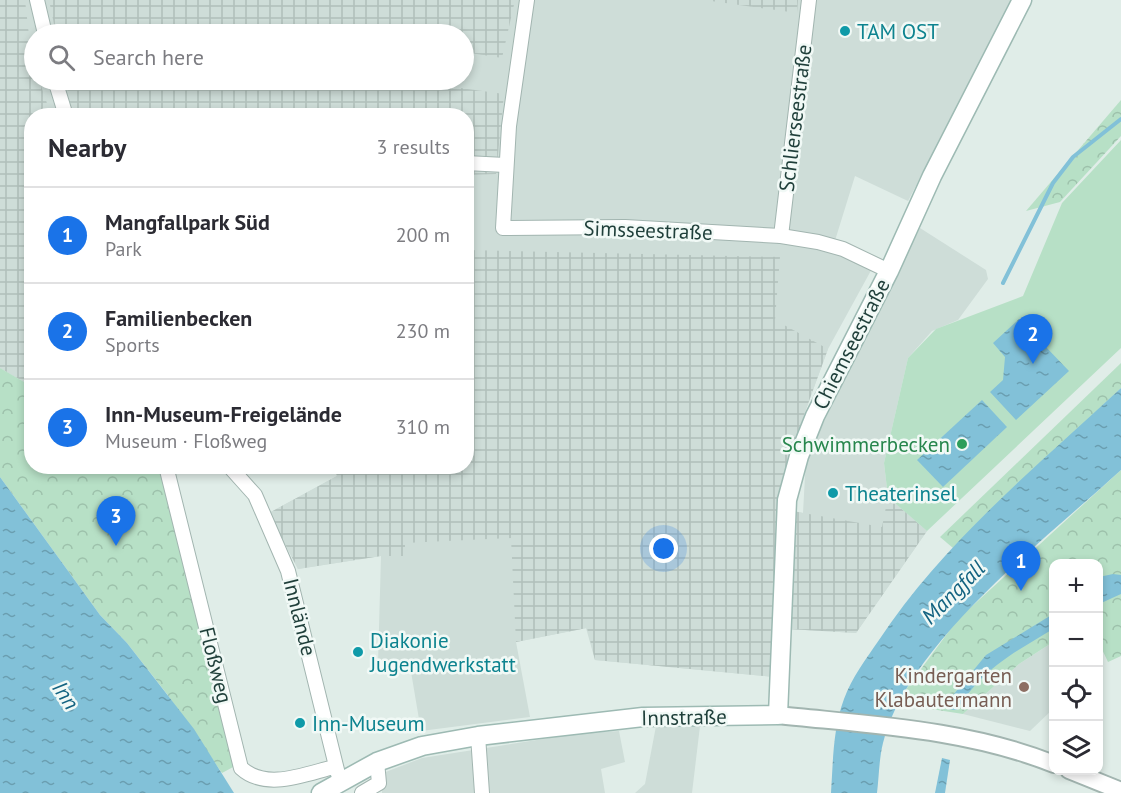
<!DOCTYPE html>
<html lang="en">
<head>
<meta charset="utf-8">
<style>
  :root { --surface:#fff; --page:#f7f7f7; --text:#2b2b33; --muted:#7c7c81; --line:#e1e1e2; --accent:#1a73e8 }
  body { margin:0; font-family:"PT Sans",sans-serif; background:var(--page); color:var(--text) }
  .controls { position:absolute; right:18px; bottom:18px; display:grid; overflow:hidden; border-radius:12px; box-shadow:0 3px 9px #0003 }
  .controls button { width:54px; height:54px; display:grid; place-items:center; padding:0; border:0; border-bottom:2px solid var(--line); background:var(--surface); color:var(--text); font:30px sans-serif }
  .you { position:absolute; left:664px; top:549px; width:21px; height:21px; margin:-15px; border:4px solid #fff; border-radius:50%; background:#1a73e8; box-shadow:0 0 0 9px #1a73e833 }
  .badge { display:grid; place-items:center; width:39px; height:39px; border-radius:50%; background:var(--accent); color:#fff; font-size:20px; font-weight:700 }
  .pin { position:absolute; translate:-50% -50px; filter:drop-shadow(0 2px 3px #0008) }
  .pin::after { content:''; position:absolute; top:32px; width:21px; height:18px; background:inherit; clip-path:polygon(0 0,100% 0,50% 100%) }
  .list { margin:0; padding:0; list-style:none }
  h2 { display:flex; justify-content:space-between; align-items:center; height:78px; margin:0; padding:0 24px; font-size:26px }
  h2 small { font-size:20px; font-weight:400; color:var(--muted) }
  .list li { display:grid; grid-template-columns:39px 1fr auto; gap:18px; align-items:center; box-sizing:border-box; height:96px; padding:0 24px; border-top:2px solid var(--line) }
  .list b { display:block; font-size:22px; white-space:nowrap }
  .list p { margin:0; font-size:20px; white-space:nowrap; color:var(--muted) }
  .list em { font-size:20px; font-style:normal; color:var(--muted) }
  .icon { flex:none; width:33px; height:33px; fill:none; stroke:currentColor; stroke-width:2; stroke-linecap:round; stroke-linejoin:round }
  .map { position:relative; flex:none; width:1121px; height:793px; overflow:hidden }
  .search { position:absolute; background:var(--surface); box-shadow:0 3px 9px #0003; left:24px; top:24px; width:450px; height:66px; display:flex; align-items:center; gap:15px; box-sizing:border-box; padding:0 21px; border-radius:33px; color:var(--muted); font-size:22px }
  .panel { position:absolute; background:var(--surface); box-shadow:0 3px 9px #0003; left:24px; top:108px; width:450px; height:366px; border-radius:24px }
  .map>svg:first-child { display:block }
  .built { fill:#ceddd8; fill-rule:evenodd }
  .industrial { fill:url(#industrial-grid) }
  .forest { fill:url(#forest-crowns) }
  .garden { fill:#b7e0c6 }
  .water { fill:url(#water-ripples) }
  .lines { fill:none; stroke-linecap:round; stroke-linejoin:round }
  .stream { stroke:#82c1d8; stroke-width:4 }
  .minor-casing { stroke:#a2b5b0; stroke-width:16 }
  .tertiary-casing { stroke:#a2b5b0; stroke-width:20 }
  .secondary-casing { stroke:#9dbab3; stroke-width:21 }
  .minor { stroke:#fff; stroke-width:14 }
  .tertiary { stroke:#fff; stroke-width:16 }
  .secondary { stroke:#fff; stroke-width:18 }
  .culture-dot { fill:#0f9aa8; stroke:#f1f9f6; stroke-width:2 }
  .leisure-dot { fill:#2e9e5b; stroke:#f1f9f6; stroke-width:2 }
  .education-dot { fill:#8d6e63; stroke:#f1f9f6; stroke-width:2 }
  .labels { text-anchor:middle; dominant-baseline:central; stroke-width:5; stroke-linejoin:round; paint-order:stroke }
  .culture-label { font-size:21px; fill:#0d838f; stroke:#f1f9f6; text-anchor:start }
  .street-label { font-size:21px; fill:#1f3f3a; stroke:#f1f9f6 }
  .leisure-label { font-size:21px; fill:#27864d; stroke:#f1f9f6; text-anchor:end }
  .education-label { font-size:21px; fill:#785e54; stroke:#f1f9f6; text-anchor:end }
  .water-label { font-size:22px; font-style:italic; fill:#136381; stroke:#f1f9f6 }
</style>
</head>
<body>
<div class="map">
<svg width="1121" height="793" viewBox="0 0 1121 793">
  <defs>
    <pattern id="industrial-grid" width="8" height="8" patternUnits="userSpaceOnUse" patternTransform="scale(1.5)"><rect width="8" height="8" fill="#ceddd8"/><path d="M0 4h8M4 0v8" fill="none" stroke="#b0bfba"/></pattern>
    <pattern id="forest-crowns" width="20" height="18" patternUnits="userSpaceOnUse" patternTransform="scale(1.5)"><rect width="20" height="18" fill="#b7e0c6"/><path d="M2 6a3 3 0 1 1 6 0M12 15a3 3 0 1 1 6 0" fill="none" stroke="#9dc1ab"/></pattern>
    <pattern id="water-ripples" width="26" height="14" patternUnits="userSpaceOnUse" patternTransform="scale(1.5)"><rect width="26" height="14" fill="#82c1d8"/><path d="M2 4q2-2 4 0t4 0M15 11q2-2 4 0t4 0" fill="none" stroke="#6a9eb0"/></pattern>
  </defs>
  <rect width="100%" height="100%" fill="#e0ede8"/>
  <g class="built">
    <path d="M 0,0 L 1013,0 L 908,201 L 855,176 L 833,247 L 874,265 L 828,349 L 790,453 L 781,508 L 803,513 L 806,458 L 920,228 L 986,270 L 988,279 L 958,320 L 932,331 L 908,358 L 884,463 L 888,497 L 927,531 L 856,633 L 788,629 L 774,677 L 595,660 L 586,628 L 516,642 L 530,717 L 421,731 L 409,660 L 378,664 L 381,556 L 298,569 L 269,513 L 337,476 L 334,467 L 466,466 L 466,116 L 32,116 L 31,386 L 0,368 ZM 34,34 L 464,34 L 464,80 L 34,80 Z"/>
    <path d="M 1053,642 L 1053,709 L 1030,731 L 963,714 L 1019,664 Z"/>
    <path d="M 656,726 L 700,726 L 692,793 L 635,793 L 645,784 Z"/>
    <path d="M 619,731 L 625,762 L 601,769 L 605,793 L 382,793 L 383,773 L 422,758 L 575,734 Z"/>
  </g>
  <g class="industrial">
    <path d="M 0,0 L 25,0 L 34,80 L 39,80 L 51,115 L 32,116 L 31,386 L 0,368 Z"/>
    <path d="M 49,0 L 515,0 L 502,58 L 464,52 L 464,34 L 56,34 Z"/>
    <path d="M 704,0 L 798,0 L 797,13 Z"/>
    <path d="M 65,80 L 440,80 L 439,85 L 504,94 L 496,174 L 467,175 L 466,116 L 73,115 Z"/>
    <path d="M 467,250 L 780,257 L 775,320 L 828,349 L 790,453 L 781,509 L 882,527 L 888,497 L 927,531 L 856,633 L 788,629 L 774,677 L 595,660 L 587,628 L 516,642 L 511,538 L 405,543 L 405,556 L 381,556 L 298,569 L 269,513 L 337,476 L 334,467 L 466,466 Z"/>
  </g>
  <g class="forest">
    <path d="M 1121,100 L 1121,136 L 1060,202 L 1026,211 Z"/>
    <path d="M 1121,363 L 1121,388 L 953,548 L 940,537 Z"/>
    <path d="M 0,368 L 31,386 L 32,466 L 164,467 L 235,766 L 222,773 L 167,694 L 127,643 L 100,615 L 0,477 Z"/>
    <path d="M 1121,470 L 1121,656 L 1108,662 L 1099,643 L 1098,564 L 1054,564 L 1053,642 L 1019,664 L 963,714 L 899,704 L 904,692 L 958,619 Z"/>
  </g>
  <path class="garden" d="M 1121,140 L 1121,348 L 927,531 L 888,497 L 884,463 L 908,358 L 936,329 L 1023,296 L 1062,203 Z"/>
  <g class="water">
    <path d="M 1019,319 L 1069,371 L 1016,420 L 990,392 L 1003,380 L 1005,357 L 993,343 Z"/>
    <path d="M 1121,388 L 1121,470 C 1047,538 907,644 883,743 C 879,759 879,777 877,793 L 831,793 C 833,762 833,728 844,699 C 852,677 866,659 879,640 C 943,543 1036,467 1121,388 Z"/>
    <path d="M 982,400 L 1007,427 L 943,487 L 917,460 Z"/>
    <path d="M 0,477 L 100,615 L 127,643 L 194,729 L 234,793 L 0,793 Z"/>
    <path d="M 1113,574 L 1121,575 L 1121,594 L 1099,604 L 1099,577 Z"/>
    <path d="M 1053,614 L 1053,629 C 1012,654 983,668 957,710 L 946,709 L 949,700 L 986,655 Z"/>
    <path d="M 942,758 L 950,760 L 945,793 L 935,793 Z"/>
  </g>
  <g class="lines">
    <path class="stream" d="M 1003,283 L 1053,183 L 1073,157 L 1121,119"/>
    <g class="minor-casing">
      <g id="minor">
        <path d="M 37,0 L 45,34"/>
        <path d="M 527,0 L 509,126 L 503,228 L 625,227 L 781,236 L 818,242 L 843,249 L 889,271"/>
        <path d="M 55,80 L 66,116"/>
        <path d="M 466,163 L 505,165"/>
        <path d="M 781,236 L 809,0"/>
        <path d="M 166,466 L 241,768 C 266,791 305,774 334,767"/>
        <path d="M 229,466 L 255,495 L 288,571 L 338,774"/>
        <path d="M 478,736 L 482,793"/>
        <path d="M 362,793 L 379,783 L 377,762"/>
      </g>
    </g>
    <g class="tertiary-casing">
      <g id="tertiary">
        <path d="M 778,715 C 871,725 966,729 1054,764"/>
        <path d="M 1069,770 L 1121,791"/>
      </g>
    </g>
    <g class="secondary-casing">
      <path id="secondary" d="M 321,793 L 377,762 L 422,746 L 478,736 L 643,717 L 778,715 L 787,500 L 799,456 L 815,416 L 889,271 L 932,176 L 1022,0"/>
    </g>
    <use href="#minor" class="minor"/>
    <use href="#tertiary" class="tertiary"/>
    <use href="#secondary" class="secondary"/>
  </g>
  <g class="culture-dot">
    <circle cx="845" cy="31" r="6"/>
    <circle cx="833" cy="493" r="6"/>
    <circle cx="358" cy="652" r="6"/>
    <circle cx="300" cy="723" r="6"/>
  </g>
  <circle class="leisure-dot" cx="962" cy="444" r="6"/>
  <circle class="education-dot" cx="1024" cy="687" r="6"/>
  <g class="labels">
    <g class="culture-label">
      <text x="857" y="31">TAM OST</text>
      <text x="845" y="493">Theaterinsel</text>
      <text x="370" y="640">Diakonie<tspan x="370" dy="24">Jugendwerkstatt</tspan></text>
      <text x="312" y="723">Inn-Museum</text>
    </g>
    <g class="street-label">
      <text transform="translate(795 118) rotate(-83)">Schlierseestraße</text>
      <text transform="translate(648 230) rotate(2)">Simsseestraße</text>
      <text transform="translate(851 344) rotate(-63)">Chiemseestraße</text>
      <text transform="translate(300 617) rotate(76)">Innlände</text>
      <text transform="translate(216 665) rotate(76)">Floßweg</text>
      <text transform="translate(684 717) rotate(-1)">Innstraße</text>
    </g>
    <g class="leisure-label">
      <text x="950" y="444">Schwimmerbecken</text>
    </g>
    <g class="education-label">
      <text x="1012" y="675">Kindergarten<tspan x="1012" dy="24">Klabautermann</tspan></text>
    </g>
    <g class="water-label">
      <text transform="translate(953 592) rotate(-45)">Mangfall</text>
      <text transform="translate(66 695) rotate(56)">Inn</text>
    </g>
  </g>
</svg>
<div class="controls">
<button>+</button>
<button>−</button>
<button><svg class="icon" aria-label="locate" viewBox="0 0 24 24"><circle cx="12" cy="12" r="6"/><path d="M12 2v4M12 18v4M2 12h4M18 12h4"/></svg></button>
<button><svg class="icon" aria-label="layers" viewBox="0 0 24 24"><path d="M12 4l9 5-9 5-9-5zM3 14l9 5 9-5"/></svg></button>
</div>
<div class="you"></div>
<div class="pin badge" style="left:1021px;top:591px">1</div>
<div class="pin badge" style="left:1033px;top:364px">2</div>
<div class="pin badge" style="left:116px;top:546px">3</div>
<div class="search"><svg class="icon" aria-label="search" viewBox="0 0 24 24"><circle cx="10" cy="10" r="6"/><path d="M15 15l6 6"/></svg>Search here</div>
<section class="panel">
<h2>Nearby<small>3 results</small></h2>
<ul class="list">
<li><span class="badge">1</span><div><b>Mangfallpark Süd</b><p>Park</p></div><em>200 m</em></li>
<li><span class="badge">2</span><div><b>Familienbecken</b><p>Sports</p></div><em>230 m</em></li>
<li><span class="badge">3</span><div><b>Inn-Museum-Freigelände</b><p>Museum · Floßweg</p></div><em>310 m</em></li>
</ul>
</section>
</div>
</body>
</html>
